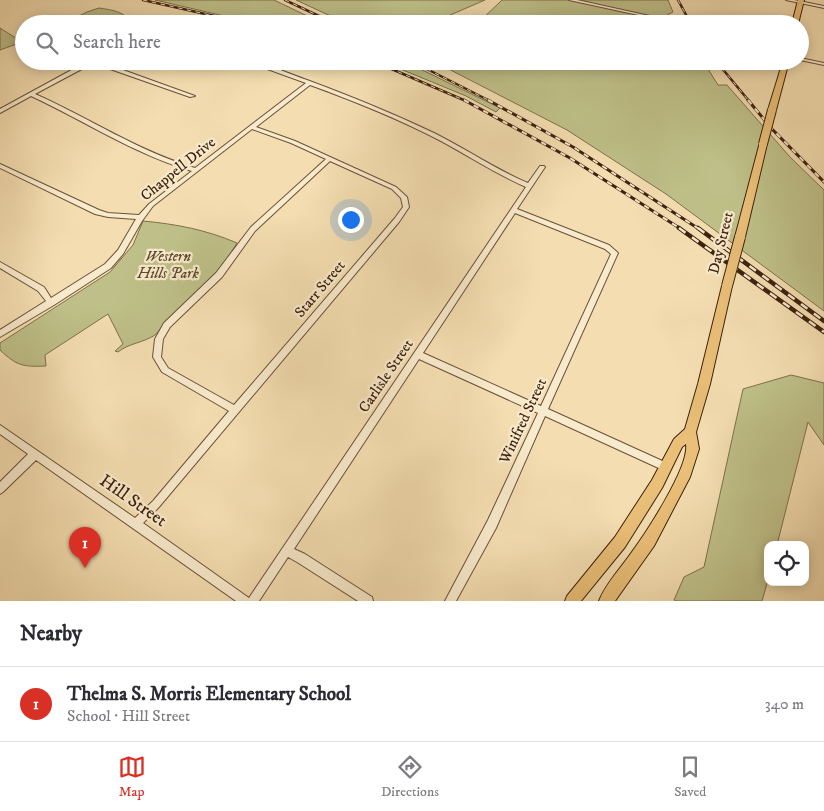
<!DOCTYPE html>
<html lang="en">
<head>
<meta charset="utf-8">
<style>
  :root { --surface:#fff; --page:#f2f2f3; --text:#2b2b33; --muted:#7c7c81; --line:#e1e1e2; --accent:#d93025 }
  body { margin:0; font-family:"IM FELL DW Pica",serif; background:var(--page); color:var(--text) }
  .controls { position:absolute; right:15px; bottom:15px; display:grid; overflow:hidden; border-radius:10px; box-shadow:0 2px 12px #0003 }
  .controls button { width:45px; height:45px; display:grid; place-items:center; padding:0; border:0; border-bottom:1px solid var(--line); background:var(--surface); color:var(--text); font:25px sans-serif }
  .you { position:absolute; left:350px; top:219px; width:18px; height:18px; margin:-12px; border:4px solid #fff; border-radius:50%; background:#1a73e8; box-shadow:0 0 0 8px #1a73e833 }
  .badge { display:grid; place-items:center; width:32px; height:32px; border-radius:50%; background:var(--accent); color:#fff; font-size:16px; font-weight:700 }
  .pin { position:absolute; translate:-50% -41px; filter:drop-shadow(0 1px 2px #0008) }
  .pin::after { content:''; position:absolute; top:26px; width:18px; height:15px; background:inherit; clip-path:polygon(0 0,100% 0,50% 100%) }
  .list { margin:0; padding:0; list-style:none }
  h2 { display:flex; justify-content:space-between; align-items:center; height:65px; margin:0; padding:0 20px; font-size:21px }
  h2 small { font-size:16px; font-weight:400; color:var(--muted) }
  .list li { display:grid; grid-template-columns:32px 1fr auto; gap:15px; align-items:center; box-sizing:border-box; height:75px; padding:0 20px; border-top:1px solid var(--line) }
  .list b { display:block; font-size:19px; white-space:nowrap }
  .list p { margin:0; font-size:16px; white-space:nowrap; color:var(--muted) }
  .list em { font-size:16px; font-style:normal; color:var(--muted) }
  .icon { flex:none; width:28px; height:28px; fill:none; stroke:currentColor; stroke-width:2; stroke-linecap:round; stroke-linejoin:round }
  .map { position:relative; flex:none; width:824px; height:601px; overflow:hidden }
  .search { position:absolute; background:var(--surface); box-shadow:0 2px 12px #0003; left:15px; right:15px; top:15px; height:55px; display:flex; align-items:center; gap:12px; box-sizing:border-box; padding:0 18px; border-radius:28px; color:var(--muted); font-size:19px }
  .sheet { height:140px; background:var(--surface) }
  nav { display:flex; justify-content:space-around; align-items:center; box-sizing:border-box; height:70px; border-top:1px solid var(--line); background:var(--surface); font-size:14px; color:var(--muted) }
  nav a { display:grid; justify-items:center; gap:2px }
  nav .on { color:var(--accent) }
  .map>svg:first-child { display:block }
  .green { fill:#bfc089; stroke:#7e704c }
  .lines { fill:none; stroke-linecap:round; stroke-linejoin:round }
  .minor-casing { stroke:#6b5037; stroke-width:2 }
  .major-casing { stroke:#3d210e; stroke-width:2 }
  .minor { fill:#f8eacc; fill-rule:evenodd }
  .major { fill:#eabf78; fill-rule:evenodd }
  .rail-far2-casing { stroke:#3d210e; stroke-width:2.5 }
  .rail-far1-casing { stroke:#3d210e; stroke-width:3 }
  .rail-casing { stroke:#3d210e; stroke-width:4.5 }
  .rail-far2 { stroke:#f8eacc; stroke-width:1; stroke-dasharray:4.5; stroke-linecap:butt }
  .rail-far1 { stroke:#f8eacc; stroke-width:2; stroke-dasharray:5.5; stroke-linecap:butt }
  .rail { stroke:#f8eacc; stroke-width:2.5; stroke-dasharray:8; stroke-linecap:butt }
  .major-bridge-far1-casing { stroke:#3d210e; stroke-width:10; stroke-linecap:butt }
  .major-bridge-casing { stroke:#3d210e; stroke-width:12; stroke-linecap:butt }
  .major-bridge-far1 { stroke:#eabf78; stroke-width:8 }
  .major-bridge { stroke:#eabf78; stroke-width:10 }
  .labels { text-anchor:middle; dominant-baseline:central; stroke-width:4.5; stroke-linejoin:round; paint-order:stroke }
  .street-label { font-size:15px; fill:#3d210e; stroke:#f8eacc }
  .park-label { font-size:15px; font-style:italic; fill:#5e492d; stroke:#f8eacc }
  .near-street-label { font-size:18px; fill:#3d210e; stroke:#f8eacc }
</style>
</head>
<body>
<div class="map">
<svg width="824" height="601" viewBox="0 0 824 601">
  <rect width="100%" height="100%" fill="#f4deb1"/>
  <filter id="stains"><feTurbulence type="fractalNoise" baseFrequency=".004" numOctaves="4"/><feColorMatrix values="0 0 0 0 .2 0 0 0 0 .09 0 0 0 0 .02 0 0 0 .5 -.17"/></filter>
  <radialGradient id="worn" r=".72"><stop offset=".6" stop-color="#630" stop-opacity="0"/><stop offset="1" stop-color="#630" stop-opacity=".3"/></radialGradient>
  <g class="green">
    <path d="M 155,0 L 274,0 L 324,24 L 259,24 Z"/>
    <path d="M 296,0 L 485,0 L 448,16 L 445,20 L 447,24 L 348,24 Z"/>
    <path d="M 502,0 L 668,0 L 673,12 L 667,15 L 669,24 L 477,24 Z"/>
    <path d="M 99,8 C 111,10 126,11 131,24 L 63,24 L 87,12 Z"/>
    <path d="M 0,28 L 22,42 L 0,50 Z"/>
    <path d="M 381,61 L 404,61 L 500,108 L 496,112 L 466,96 Z"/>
    <path d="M 438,61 L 703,61 L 718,85 L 727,85 L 790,157 L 824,190 L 824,311 L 666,194 L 567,130 L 437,63 Z"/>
    <path d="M 143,221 C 176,224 207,230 237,243 C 217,279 182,304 155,335 C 143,343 129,343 118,352 L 115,351 L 123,344 L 108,314 L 45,355 L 46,366 C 23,367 17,366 0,350 L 0,343 L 110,272 L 133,245 Z"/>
    <path d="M 791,375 L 824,383 L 824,445 L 808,422 L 777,545 L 768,545 L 768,580 L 762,601 L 676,601 L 674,600 L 684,577 L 704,567 L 743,389 Z"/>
  </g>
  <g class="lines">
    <g class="minor-casing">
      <g id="minor">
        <path d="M 569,0 L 577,0 L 668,20 L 666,21 Z"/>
        <path d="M 786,0 L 794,0 L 824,6 L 824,8 Z"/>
        <path d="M 162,21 L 166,22 L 164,24 L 159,24 Z"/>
        <path d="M 800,58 L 824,63 L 824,65 L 800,60 Z"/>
        <path d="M 88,61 L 98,61 L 195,96 L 190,97 L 93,63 L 35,94 C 89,118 138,151 195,168 L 306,83 L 245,61 C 263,61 289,74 307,80 C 350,96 392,113 434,133 C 466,149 495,169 528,183 L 540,166 L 544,166 L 545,167 L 517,209 L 609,245 L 618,253 L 548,409 L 669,464 L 671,467 L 669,470 L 666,471 L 663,470 L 545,416 L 496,528 L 456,601 L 445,601 L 488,520 L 538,413 L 419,359 L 294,549 L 305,554 L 372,597 L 373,601 L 358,601 L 297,562 L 288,557 L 259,601 L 236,601 L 36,460 L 3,492 L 0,494 L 0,482 L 28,454 L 0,434 L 0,425 L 135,518 L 153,501 L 229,411 L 162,372 L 153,357 L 155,339 L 164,323 L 216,273 L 251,227 L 326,159 L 291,143 L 252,129 L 153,206 L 142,221 L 123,254 L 111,268 L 54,305 L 0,337 L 0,330 L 46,301 L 38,291 L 0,268 L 0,262 L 44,287 L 51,298 L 105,264 L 118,250 L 136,219 L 108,217 L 95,214 L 0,168 L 0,164 L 99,210 L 108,213 L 139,215 L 149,204 L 192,171 C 134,154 85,121 31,96 L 0,113 L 0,109 ZM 310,85 C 354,101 399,119 441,141 C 469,156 496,174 526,187 L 249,598 L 143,523 L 159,507 L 399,222 L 409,207 L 407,197 L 396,187 L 295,141 L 256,127 ZM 330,161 L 392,189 L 401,198 L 403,207 L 395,218 L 234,405 L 168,368 L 161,357 L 163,339 L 170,327 L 222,277 L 255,231 ZM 515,213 L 605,249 L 611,254 L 541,406 L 423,353 Z"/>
      </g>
    </g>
    <g class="major-casing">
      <g id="major">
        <path d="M 798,0 L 804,0 L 798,24 L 792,24 Z"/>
        <path d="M 783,61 L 789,61 L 776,110 L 772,112 L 768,110 Z"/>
        <path d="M 760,142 L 766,142 L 767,144 L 745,237 L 740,240 L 735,237 Z"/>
        <path d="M 727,282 L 732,286 L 710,384 L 696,432 L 699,449 L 690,477 L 654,546 L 615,601 L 599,601 C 605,585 619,570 629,556 C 644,536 690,467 686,444 L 682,447 L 662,488 L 625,547 L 581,601 L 565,601 L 567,596 L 615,537 L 652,480 L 674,439 L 685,429 L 698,384 L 722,286 Z"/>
      </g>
    </g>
    <use href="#minor" class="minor"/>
    <use href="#major" class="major"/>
    <g class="rail-far2-casing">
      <g id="rail-far2">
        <path d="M 143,0 L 250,24"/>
        <path d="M 285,0 L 336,24"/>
        <path d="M 678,0 L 691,24"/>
        <path d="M 373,61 L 466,101"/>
        <path d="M 411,61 L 490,101"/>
        <path d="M 716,61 L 749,101"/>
      </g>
    </g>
    <g class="rail-far1-casing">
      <g id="rail-far1">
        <path d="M 464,100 L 570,158 L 681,229"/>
        <path d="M 488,100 L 573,147 L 699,229"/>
        <path d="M 748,100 L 771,128 L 824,182"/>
      </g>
    </g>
    <g class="rail-casing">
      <g id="rail">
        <path d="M 679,228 L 824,332"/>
        <path d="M 698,228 L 824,321"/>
      </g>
    </g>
    <use href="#rail-far2" class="rail-far2"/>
    <use href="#rail-far1" class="rail-far1"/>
    <use href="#rail" class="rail"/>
    <g class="major-bridge-far1-casing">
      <path id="major-bridge-far1" d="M 763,144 L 772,110"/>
    </g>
    <g class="major-bridge-casing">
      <path id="major-bridge" d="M 727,286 L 740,237"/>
    </g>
    <use href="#major-bridge-far1" class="major-bridge-far1"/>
    <use href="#major-bridge" class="major-bridge"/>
  </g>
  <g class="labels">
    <g class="street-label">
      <text transform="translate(178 169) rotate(-39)">Chappell Drive</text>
      <text transform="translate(721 243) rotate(-76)">Day Street</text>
      <text transform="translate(320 289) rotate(-50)">Starr Street</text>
      <text transform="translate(386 376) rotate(-56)">Carlisle Street</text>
      <text transform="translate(523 421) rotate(-65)">Winifred Street</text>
    </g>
    <g class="park-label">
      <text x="168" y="256">Western<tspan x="168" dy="17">Hills Park</tspan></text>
    </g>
    <g class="near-street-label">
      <text transform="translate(133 501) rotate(35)">Hill Street</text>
    </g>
  </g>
  <rect width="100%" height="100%" filter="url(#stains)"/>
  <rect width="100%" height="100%" fill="url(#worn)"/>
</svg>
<div class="controls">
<button><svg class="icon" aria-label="locate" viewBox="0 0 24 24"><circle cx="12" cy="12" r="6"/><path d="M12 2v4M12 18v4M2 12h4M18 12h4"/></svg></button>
</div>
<div class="you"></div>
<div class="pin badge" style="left:85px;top:568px">1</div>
<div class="search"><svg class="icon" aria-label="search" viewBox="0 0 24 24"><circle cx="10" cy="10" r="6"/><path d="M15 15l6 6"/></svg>Search here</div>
</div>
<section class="sheet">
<h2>Nearby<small></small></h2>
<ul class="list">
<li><span class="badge">1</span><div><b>Thelma S. Morris Elementary School</b><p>School · Hill Street</p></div><em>340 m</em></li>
</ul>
</section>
<nav>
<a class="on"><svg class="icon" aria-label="map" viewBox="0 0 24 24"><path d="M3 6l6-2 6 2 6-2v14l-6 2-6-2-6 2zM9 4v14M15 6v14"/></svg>Map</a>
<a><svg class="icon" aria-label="directions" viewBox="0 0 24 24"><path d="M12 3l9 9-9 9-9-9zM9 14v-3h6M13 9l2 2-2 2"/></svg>Directions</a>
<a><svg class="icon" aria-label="saved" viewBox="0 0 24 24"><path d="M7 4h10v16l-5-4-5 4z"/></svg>Saved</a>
</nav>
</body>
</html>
